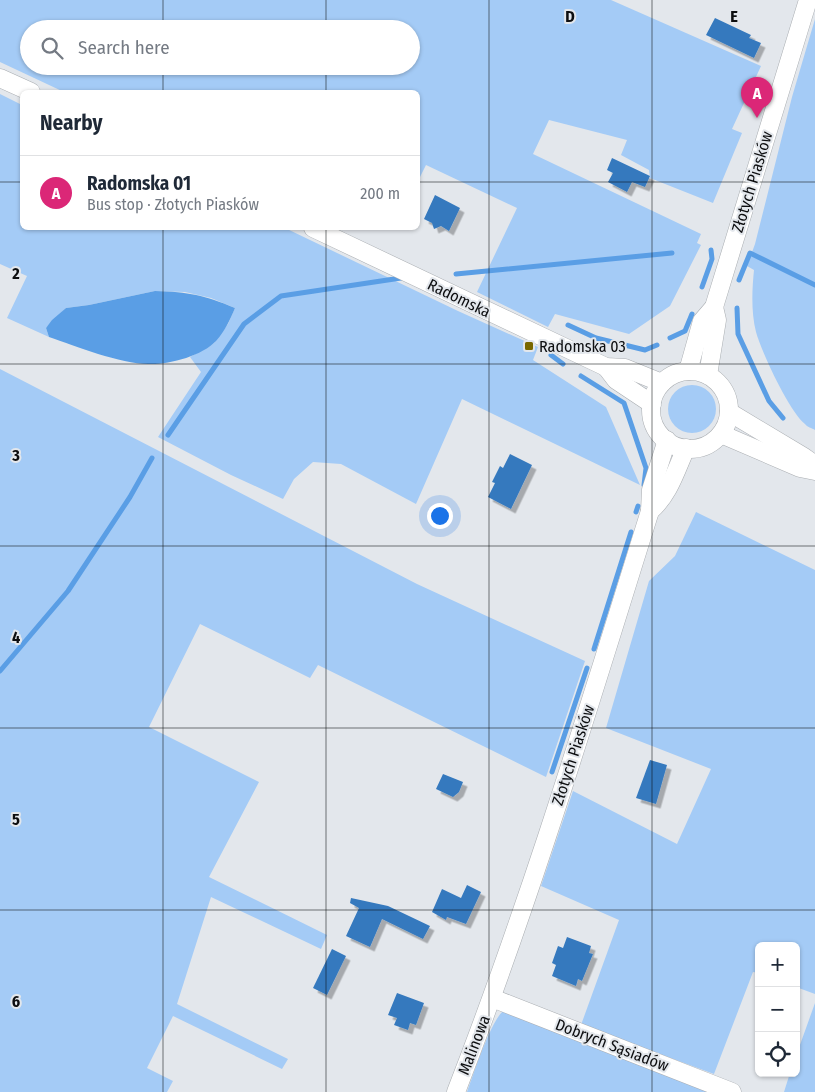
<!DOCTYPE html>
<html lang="en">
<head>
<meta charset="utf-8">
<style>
  :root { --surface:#fff; --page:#f6f6f7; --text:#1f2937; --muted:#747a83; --line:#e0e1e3; --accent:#db2777 }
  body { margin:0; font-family:"Fira Sans Condensed",sans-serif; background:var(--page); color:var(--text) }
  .controls { position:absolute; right:15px; bottom:15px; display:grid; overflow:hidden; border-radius:8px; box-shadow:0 1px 4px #0004 }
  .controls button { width:45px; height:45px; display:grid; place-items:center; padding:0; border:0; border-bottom:1px solid var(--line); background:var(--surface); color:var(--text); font:25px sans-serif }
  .you { position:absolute; left:439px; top:515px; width:18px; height:18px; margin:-12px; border:4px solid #fff; border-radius:50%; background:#1a73e8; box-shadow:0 0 0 8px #1a73e833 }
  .badge { display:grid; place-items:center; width:32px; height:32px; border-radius:50%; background:var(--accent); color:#fff; font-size:16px; font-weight:700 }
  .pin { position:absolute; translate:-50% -41px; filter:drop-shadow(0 1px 2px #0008) }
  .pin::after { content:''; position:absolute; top:26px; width:18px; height:15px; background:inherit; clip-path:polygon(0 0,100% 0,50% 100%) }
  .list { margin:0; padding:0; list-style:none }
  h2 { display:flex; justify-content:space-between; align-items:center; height:65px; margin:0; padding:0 20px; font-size:21px }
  h2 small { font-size:16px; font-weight:400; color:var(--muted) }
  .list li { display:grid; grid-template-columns:32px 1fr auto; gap:15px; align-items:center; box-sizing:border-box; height:75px; padding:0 20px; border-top:1px solid var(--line) }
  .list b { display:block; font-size:19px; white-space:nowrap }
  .list p { margin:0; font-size:16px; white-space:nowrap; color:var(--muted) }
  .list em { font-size:16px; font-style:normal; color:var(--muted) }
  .icon { flex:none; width:28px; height:28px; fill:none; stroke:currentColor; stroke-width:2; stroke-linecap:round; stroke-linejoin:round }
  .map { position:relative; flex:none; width:815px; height:1092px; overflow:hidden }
  .search { position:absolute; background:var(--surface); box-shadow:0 1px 4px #0004; left:20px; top:20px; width:400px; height:55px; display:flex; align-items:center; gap:12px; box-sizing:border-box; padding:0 18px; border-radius:28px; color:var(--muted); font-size:19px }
  .panel { position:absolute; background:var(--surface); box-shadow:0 1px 4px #0004; left:20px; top:90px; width:400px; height:140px; border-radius:8px }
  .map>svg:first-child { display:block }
  .green { fill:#a4cbf6; fill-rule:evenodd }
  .water { fill:#5a9ee5 }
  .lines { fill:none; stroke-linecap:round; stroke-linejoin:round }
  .stream { stroke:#5a9ee5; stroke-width:5 }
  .building { fill:#3579be; filter:url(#shadow) }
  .minor-casing { stroke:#a9adb1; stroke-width:19 }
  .minor { stroke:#fff; stroke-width:18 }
  .grid { fill:none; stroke:#0d0e10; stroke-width:1; stroke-opacity:0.55 }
  .poi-dot { fill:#796800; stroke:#e3e7ec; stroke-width:2 }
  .labels { text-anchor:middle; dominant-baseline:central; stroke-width:4; stroke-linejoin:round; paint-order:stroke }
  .street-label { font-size:16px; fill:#0d0e10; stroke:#e3e7ec }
  .poi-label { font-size:16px; fill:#0d0e10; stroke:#e3e7ec; text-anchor:start }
  .grid-label { font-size:16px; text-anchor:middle; font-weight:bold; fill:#0d0e10; stroke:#e3e7ec; stroke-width:4; stroke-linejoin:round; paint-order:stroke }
</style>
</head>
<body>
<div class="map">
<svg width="815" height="1092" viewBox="0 0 815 1092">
  <defs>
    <filter id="shadow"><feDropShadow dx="4.5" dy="4.5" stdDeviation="0" flood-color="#0004"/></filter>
  </defs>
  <rect width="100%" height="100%" fill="#e3e7ec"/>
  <g class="green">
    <path d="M 0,0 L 611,0 L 761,66 L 732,129 L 742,133 L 713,203 L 650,178 L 649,170 L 621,155 L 627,140 L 549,120 L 533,154 L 701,234 L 697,243 L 701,245 L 670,306 L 629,334 L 555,314 L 548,327 L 477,292 L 517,208 L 426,165 L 418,181 L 418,92 L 64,92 L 0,62 ZM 29,29 L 411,29 L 411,66 L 29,66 Z"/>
    <path d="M 815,19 L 815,430 C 812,428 807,427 805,424 C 789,411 762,353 756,332 C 751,312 752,290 754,270 L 747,266 L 755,244 L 792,97 Z"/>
    <path d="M 0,94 L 22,105 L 22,228 L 285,228 L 458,311 L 538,347 L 533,360 L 606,407 L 640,485 L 462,399 L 416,504 L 341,464 L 313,462 L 294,479 L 283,499 L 231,475 L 158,437 L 201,372 L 190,357 L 214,343 L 228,324 L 235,308 L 211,298 L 185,292 L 155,291 L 89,305 L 66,308 L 46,328 L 49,337 L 7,318 L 27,276 L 0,264 Z"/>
    <path d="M 0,369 L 417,584 L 585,661 L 546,777 L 318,665 L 310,678 L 200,624 L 149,727 L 259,782 L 209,877 L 327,935 L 321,949 L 211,897 L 177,1004 L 288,1059 L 282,1069 L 173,1016 L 147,1068 L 173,1081 L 167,1092 L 0,1092 Z"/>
    <circle cx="692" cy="409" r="24"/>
    <path d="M 696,512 L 815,570 L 815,994 L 796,987 L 796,946 L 759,946 L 759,973 L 753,972 L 714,1074 L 581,1025 L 619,920 L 541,886 L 573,791 L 677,844 L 711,769 L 606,728 L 649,581 L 675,556 Z"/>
    <path d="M 815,1003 L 815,1092 L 784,1092 L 790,1073 L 796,1073 L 796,1056 Z"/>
    <path d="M 503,1011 L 711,1092 L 467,1092 C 474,1073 490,1023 503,1011 Z"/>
  </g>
  <path class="water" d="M 155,291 C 189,292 204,295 235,308 C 230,320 225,331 216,341 C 202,356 168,365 148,364 C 121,364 75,346 49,337 L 46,328 L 52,320 L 66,308 L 89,305 Z"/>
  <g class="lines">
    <g class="stream">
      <path d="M 456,274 L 672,253"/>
      <path d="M 739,280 L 750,253 L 815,285"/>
      <path d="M 702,287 L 712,259 L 711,250"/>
      <path d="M 737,308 L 738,334 L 769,401 L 783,418"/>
      <path d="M 568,325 L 596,338 L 645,350 L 657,345"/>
      <path d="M 670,338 L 685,331 L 692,314"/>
      <path d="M 551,355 L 563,364"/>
      <path d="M 581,376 L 624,403 L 646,468 L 644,485"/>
      <path d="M 168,435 L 244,324 L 281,296 L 401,278"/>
      <path d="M 636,512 L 638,506"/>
      <path d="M 594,649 L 631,532"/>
      <path d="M 0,671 L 68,591 L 130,497 L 152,458"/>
      <path d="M 552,772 L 587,668"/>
    </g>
  </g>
  <g class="building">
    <path d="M 715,18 L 751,35 L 749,38 L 761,43 L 754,58 L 706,35 Z"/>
    <path d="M 612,158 L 650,176 L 645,187 L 632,182 L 627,192 L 608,182 L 613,173 L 607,170 Z"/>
    <path d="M 435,195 L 460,208 L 449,231 L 441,226 L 434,229 L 432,223 L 424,219 Z"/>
    <path d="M 510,454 L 532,465 L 511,509 L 488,497 L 495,483 L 492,482 L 500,466 L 503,468 Z"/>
    <path d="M 650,760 L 667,765 L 656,804 L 636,798 Z"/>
    <path d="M 443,774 L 463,782 L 459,792 L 453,797 L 436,789 Z"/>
    <path d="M 467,885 L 481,892 L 466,924 L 447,917 L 446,920 L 432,912 L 442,889 L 461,898 Z"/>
    <path d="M 351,898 L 388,906 L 430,926 L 423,939 L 382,919 L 370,947 L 346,936 L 359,908 L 350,903 Z"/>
    <path d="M 567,937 L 591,946 L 589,953 L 593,954 L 582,981 L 578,979 L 576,986 L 552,976 L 556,965 L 552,963 L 558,946 L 563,948 Z"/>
    <path d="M 332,949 L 346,956 L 327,995 L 313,988 Z"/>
    <path d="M 397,993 L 424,1003 L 416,1025 L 410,1023 L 408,1030 L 394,1025 L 397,1018 L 388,1015 Z"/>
  </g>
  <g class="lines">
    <g class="minor-casing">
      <g id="minor">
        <path d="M 0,78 L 31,92"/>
        <path d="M 313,228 L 606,367 L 625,368 L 662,383"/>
        <path d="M 606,367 L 616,380 L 652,404"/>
        <path d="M 688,371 L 702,321 L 714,307 L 808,0"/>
        <circle cx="690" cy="410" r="39"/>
        <path d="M 708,375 L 717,320 L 714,307"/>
        <path d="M 729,412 L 804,457 L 815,465"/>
        <path d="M 721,434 L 800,468 L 815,471"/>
        <path d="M 650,511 C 669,495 676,470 686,448"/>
        <path d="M 492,998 L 732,1092"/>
        <path d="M 456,1092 C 530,902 589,706 650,511 L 651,490 L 667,440"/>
      </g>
    </g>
    <use href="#minor" class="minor"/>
  </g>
  <path class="grid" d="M 163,0 L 163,29M 326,0 L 326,29M 489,0 L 489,1092M 652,0 L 652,1092M 163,66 L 163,92M 326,66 L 326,92M 0,182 L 22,182M 418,182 L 815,182M 163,228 L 163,1092M 326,228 L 326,1092M 0,364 L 815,364M 0,546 L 815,546M 0,728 L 815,728M 0,910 L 815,910"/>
  <rect class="poi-dot" x="524" y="341" width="10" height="10" rx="2.5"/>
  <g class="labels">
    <g class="street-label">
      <text transform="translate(752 182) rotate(-73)">Złotych Piasków</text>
      <text transform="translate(459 298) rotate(26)">Radomska</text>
      <text transform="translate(573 755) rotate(-72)">Złotych Piasków</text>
      <text transform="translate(474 1045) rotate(-69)">Malinowa</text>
      <text transform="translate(612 1045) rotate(21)">Dobrych Sąsiadów</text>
    </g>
    <g class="poi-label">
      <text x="539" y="346">Radomska 03</text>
    </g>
  </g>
  <g class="grid-label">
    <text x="570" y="22">D</text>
    <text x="734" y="22">E</text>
    <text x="16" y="279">2</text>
    <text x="16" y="461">3</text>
    <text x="16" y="643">4</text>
    <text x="16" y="825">5</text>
    <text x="16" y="1007">6</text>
  </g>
</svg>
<div class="controls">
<button>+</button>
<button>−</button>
<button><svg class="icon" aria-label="locate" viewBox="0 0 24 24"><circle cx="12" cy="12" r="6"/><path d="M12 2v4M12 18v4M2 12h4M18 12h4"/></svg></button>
</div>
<div class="you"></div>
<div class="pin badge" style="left:757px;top:118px">A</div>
<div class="search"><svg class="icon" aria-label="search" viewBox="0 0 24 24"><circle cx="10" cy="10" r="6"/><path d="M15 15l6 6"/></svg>Search here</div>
<section class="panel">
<h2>Nearby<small></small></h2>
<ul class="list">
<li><span class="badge">A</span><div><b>Radomska 01</b><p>Bus stop · Złotych Piasków</p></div><em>200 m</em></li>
</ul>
</section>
</div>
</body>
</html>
